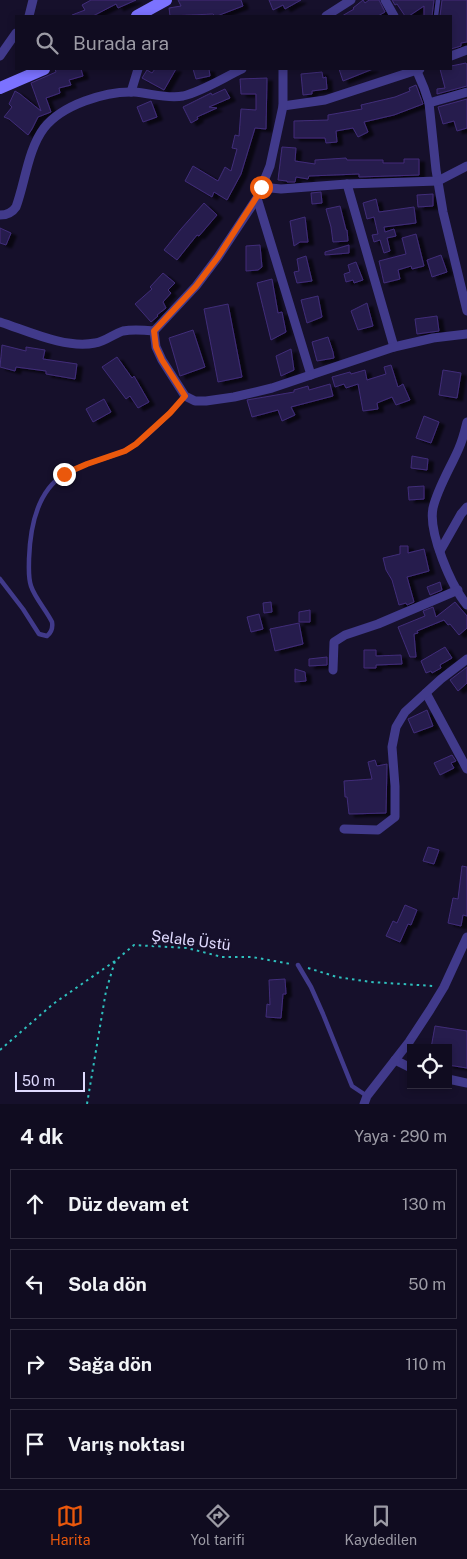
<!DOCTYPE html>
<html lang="tr">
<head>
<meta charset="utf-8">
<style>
  :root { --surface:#100c20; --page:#191529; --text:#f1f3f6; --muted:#9c9ba5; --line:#302c3e; --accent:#ea580c }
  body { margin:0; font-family:"Public Sans",sans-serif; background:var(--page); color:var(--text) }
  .controls { position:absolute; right:15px; bottom:15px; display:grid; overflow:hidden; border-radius:0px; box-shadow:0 2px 8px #0003 }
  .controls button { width:45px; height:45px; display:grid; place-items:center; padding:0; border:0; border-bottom:1px solid var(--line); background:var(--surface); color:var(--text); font:25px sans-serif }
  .scale { position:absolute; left:15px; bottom:12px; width:70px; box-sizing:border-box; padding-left:5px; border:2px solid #e0dbff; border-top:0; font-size:14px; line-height:18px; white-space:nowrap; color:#e0dbff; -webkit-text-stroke:4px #16102b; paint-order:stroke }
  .stop { position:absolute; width:15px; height:15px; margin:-11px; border:4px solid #ea580c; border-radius:50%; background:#fff }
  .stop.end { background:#ea580c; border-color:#fff; box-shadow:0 1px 5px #0008 }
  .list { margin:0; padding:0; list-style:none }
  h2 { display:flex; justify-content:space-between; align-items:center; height:65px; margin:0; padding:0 20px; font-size:21px }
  h2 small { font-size:16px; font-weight:400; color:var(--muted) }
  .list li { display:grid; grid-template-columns:32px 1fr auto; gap:15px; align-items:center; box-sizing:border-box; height:70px; margin:0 10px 10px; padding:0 10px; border:1px solid var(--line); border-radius:0px }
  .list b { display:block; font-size:19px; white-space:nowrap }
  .list em { font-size:16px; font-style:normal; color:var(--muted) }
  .icon { flex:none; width:28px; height:28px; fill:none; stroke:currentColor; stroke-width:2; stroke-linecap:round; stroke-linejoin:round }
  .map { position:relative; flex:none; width:467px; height:1104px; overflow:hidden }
  .search { position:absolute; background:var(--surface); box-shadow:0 2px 8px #0003; left:15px; right:15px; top:15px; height:55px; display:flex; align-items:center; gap:12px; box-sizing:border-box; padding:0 18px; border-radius:0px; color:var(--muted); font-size:19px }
  .sheet { height:385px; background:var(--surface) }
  nav { display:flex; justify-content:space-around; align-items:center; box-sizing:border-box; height:70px; border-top:1px solid var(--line); background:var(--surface); font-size:14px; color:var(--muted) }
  nav a { display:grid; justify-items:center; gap:2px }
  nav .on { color:var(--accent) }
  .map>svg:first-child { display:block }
  .building { fill:#281c4d; stroke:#402d79; filter:url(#shadow) }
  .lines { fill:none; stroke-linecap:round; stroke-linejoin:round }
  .path { stroke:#2ec0be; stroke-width:2; stroke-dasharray:2.5 4; stroke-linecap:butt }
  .service { stroke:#413a8b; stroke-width:4.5 }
  .minor { stroke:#413a8b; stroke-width:9 }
  .secondary { stroke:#7b72ff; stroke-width:12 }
  .route { stroke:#ea580c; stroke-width:6 }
  .labels { text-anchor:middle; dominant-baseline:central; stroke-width:4; stroke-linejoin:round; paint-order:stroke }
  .street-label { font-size:15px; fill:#e0dbff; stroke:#16102b }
</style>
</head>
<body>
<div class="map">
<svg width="467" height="1104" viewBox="0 0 467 1104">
  <defs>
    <filter id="shadow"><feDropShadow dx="5.5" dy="3" stdDeviation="1" flood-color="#0009"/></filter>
  </defs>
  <rect width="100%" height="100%" fill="#16102b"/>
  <g class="building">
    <path d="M 91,0 L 136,0 L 118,8 L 116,4 L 93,16 L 72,16 L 72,15 L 85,10 L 82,5 Z"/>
    <path d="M 178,0 L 241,0 L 243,6 L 217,16 L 215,16 L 213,14 L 170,16 L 169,8 L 181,6 Z"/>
    <path d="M 269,0 L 301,0 L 285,9 L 283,5 L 273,10 Z"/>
    <path d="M 363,0 L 365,3 L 369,0 L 379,0 L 385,12 L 378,16 L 342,16 L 354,9 L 353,8 Z"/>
    <path d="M 392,0 L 434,0 L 432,16 L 424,16 L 424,6 L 409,16 L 405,16 L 397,4 L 395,5 Z"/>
    <path d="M 442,0 L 467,0 L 467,42 L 461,43 L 461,46 L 451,49 L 451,16 L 440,16 Z"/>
    <path d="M 466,63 L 467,65 L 467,86 L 437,94 L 437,89 L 445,88 L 440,69 L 451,69 L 451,66 Z"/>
    <path d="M 55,69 L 81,69 L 83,76 L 69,80 L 71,85 L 59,88 L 60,93 L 46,98 L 51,112 L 38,117 L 32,129 L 28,135 L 9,119 L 4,117 L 12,107 L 9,104 L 15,91 L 20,94 L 41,111 L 31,83 L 56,72 Z"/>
    <path d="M 155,69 L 176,69 L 164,90 L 142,78 L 147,70 L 152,73 Z"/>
    <path d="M 193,69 L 209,69 L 210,76 L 196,79 Z"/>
    <path d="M 339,69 L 373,69 L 343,81 Z"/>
    <path d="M 322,72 L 323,78 L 326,77 L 327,89 L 312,91 L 312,94 L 303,95 L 301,74 Z"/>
    <path d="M 267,78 L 266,129 L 255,128 L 241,174 L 227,200 L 214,192 L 212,197 L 185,181 L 193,166 L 218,181 L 225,167 L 231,171 L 237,149 L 232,148 L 235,135 L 239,136 L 241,109 L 256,110 L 256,94 L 241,94 L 240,79 Z"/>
    <path d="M 416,85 L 423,104 L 394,115 L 364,122 L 368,132 L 358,137 L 353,128 L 336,131 L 337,142 L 326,143 L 325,138 L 294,138 L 294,121 L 328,120 L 328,115 L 362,109 L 361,105 L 395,97 L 410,91 L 409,88 Z"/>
    <path d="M 225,89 L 230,98 L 209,107 L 217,108 L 197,117 L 198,119 L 191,123 L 183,107 L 211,93 L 212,95 Z"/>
    <path d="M 467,99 L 467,128 L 457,131 L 454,121 L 443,124 L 438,107 Z"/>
    <path d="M 151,101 L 157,117 L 143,122 L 137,107 Z"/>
    <path d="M 282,147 L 296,148 L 295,161 L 315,164 L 315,160 L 346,158 L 347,160 L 383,160 L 383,163 L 404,163 L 404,159 L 419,159 L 419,175 L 359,177 L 359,174 L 309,176 L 308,179 L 296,177 L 295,182 L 287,182 L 287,181 L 278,180 Z"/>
    <path d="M 321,192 L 322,203 L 312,204 L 311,193 Z"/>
    <path d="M 433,194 L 433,206 L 418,207 L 417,195 Z"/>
    <path d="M 376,199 L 379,212 L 414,207 L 416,223 L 384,227 L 385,232 L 394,229 L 396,236 L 387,238 L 390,251 L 384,253 L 380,240 L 374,242 L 372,235 L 378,234 L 374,217 L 367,219 L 363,203 Z"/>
    <path d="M 204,203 L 217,215 L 199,236 L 197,235 L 177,260 L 164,250 L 181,229 Z"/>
    <path d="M 340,206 L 346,230 L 347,230 L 348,241 L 333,242 L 331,227 L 326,209 Z"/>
    <path d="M 305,217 L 308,242 L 300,242 L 294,246 L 290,221 Z"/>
    <path d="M 0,228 L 11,233 L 6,245 L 0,243 Z"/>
    <path d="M 416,234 L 424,266 L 412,269 L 411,266 L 398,270 L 400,279 L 384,283 L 379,261 L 406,254 L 402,238 Z"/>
    <path d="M 260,245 L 262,267 L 258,270 L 246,271 L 246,246 Z"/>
    <path d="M 349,245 L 349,253 L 325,255 L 325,252 Z"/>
    <path d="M 441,255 L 447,272 L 432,277 L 427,260 Z"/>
    <path d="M 306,256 L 312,281 L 297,283 L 294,272 L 299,271 L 297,259 Z"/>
    <path d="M 356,262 L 363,280 L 354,283 L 353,280 L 346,282 L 344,274 L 350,272 L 348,265 Z"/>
    <path d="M 163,273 L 175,283 L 168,290 L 171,293 L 163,302 L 166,308 L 157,315 L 158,316 L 151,322 L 135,304 L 152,289 L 150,287 Z"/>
    <path d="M 272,279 L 278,313 L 282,312 L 286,332 L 271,340 L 257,283 Z"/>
    <path d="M 318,296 L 322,317 L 307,323 L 301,300 Z"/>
    <path d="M 367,303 L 373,326 L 358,330 L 351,311 Z"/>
    <path d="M 228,304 L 242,377 L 218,382 L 204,309 Z"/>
    <path d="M 437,316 L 439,331 L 417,334 L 415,319 Z"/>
    <path d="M 193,330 L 205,367 L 180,376 L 169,338 Z"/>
    <path d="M 328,337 L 333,352 L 334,358 L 317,361 L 312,342 Z"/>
    <path d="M 2,345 L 26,351 L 26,347 L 45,350 L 43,359 L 77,364 L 75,379 L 46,374 L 46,371 L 16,367 L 15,371 L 0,367 Z"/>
    <path d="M 291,349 L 294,370 L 281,376 L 276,356 Z"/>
    <path d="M 117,357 L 132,378 L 134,376 L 149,402 L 138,408 L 130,396 L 126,399 L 102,367 Z"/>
    <path d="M 391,365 L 398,387 L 403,384 L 410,400 L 396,405 L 392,397 L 377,403 L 378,409 L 363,411 L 358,384 L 346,388 L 344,384 L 335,387 L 332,377 L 350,372 L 351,374 L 365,370 L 367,380 L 386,374 L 384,367 Z"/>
    <path d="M 443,370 L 461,373 L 457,398 L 439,395 Z"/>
    <path d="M 330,384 L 333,396 L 291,407 L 295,415 L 282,421 L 278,410 L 252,417 L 247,400 L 294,392 L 294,390 L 308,386 L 309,390 Z"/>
    <path d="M 104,399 L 111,412 L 93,422 L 86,409 Z"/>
    <path d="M 424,416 L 439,422 L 431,443 L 416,438 Z"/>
    <path d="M 412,456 L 428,459 L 427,470 L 411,468 Z"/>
    <path d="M 424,486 L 424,499 L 409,500 L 408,487 Z"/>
    <path d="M 400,546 L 408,546 L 408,553 L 424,549 L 429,571 L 407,577 L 414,602 L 407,605 L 406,603 L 399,605 L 392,580 L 386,570 L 383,558 L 400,554 Z"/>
    <path d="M 440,582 L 442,590 L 430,595 L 427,587 Z"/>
    <path d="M 271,602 L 272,612 L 264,613 L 263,603 Z"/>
    <path d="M 455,602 L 467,616 L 467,628 L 459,635 L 450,624 L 448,625 L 444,620 L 417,631 L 418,633 L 414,634 L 416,657 L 410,657 L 398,627 L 425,616 L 423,611 L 433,607 L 436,617 Z"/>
    <path d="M 310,610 L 310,622 L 299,622 L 299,612 Z"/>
    <path d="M 259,614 L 263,629 L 251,632 L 247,617 Z"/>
    <path d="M 299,623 L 303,644 L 275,651 L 270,629 Z"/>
    <path d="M 445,647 L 452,658 L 440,665 L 441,668 L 432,673 L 431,671 L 426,673 L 421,661 Z"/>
    <path d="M 364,650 L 376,650 L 376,656 L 401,655 L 402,664 L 376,665 L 376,668 L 364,668 Z"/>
    <path d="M 327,657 L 327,665 L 309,666 L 309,659 Z"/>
    <path d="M 467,667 L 467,683 L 458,691 L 450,680 Z"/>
    <path d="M 295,669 L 305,672 L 306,681 L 295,682 Z"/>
    <path d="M 427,710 L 433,726 L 414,733 L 408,719 Z"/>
    <path d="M 452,755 L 456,761 L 451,763 L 454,768 L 440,775 L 434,763 Z"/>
    <path d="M 375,760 L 377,766 L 387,764 L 386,813 L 349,814 L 347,797 L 345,797 L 344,781 L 372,779 L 368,762 Z"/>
    <path d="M 428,847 L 439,850 L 434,864 L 423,861 Z"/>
    <path d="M 462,866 L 467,867 L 467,916 L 463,915 L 461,926 L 448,923 L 453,898 L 458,899 Z"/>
    <path d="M 405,905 L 417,910 L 411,925 L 408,924 L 400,942 L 386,936 L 393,921 L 397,923 Z"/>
    <path d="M 285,979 L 286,994 L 283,994 L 281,1018 L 266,1017 L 267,1004 L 270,1005 L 269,980 Z"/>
    <path d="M 435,1026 L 467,1031 L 467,1068 L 448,1065 L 448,1048 L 431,1048 Z"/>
  </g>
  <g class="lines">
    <g class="path">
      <path d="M 308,968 L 337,977 L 371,982 L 434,986"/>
      <path d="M 0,1050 L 53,1004 L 115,961"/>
      <path d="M 87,1104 L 106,991 L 115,961 L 134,945 L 187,948 L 222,957 L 252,957 L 291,964"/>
    </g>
    <g class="service">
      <path d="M 436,16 L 438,0"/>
      <path d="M 0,579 L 23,609 L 39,634 L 47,636 C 52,632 53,628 52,622 C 46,610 35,598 31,586 C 28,577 29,568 29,559 C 30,529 36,491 65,474 C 84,462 106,460 126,450 C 147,439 169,414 185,396"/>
      <path d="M 298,965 L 311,987 L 323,1014 L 352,1086 L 367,1096"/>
    </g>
    <g class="minor">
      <path d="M 385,0 L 394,16"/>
      <path d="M 29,16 L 33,0"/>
      <path d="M 326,16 L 351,0"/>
      <path d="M 0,56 L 16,33"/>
      <path d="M 451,56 L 467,50"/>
      <path d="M 416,69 L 424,88 L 429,103 L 436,170 L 443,212 L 467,311"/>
      <path d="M 131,92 L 138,69"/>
      <path d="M 429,103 L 467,92"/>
      <path d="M 283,106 L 325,100 L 420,69"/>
      <path d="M 347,184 L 394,347"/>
      <path d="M 261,187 L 281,189 L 347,184 L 438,181 L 467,166"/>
      <path d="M 257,198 L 311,375"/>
      <path d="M 0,215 C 7,215 12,213 16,207 C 25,183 28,149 44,128 C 62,105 105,91 134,92 C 150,93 166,99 183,96 C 203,91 223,78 242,69"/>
      <path d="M 0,322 C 28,331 65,349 95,343 C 105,342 113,334 123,331 C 133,329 144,330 154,331 L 196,286 L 218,257 L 257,198 L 270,166 L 283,106 L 283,69"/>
      <path d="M 154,331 L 156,347 L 162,360 L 185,396 L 195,401 L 206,401 L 234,397 L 272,388 L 394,347 L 433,338 L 467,334"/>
      <path d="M 467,422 C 465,430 463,439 459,448 C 451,467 438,487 433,508 C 428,532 451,586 467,605"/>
      <path d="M 440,551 L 461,514 L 467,507"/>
      <path d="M 333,670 L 334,642 L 345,635 L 378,624 L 458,590"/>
      <path d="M 426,693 L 467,769"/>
      <path d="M 344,829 L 378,830 L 395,817 L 395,786 L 392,747 L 396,727 L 405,712 L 441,679 L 467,659"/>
      <path d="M 395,1060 L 411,1068"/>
      <path d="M 448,1079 L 467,1083"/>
      <path d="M 364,1104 L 367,1096 L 409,1042 L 430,1010 L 444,987 L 467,937"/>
    </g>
    <g class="secondary">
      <path d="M 137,16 L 166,0"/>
      <path d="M 0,88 L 44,69"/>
    </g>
  </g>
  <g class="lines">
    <path class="route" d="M 64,474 L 87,464 L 125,451 L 136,444 L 170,413 L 185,396 L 162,360 L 156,347 L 154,331 L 196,286 L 218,257 L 256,198 L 261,187"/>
  </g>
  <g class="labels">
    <g class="street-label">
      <text transform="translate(191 940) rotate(7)">Şelale Üstü</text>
    </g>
  </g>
</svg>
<div class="controls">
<button><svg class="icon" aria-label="locate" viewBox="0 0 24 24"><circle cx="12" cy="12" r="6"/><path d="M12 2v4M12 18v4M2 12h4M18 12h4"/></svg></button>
</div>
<div class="scale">50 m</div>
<div class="stop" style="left:261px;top:187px"></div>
<div class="stop end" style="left:64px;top:474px"></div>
<div class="search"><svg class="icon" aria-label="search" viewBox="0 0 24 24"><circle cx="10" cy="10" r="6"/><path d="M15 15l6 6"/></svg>Burada ara</div>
</div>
<section class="sheet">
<h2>4 dk<small>Yaya · 290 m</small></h2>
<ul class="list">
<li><svg class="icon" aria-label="ahead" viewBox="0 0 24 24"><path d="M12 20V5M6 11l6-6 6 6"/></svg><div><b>Düz devam et</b></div><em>130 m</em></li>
<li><svg class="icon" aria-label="left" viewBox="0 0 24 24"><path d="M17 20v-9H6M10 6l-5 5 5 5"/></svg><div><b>Sola dön</b></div><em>50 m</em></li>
<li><svg class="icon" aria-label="right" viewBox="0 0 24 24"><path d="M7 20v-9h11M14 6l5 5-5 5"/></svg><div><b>Sağa dön</b></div><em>110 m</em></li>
<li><svg class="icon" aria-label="arrive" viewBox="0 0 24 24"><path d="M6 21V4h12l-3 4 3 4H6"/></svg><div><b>Varış noktası</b></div></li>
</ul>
</section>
<nav>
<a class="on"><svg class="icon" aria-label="map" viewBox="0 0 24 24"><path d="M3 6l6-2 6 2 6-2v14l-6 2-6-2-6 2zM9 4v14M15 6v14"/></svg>Harita</a>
<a><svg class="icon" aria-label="directions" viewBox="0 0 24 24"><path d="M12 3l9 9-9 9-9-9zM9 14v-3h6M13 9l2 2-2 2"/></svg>Yol tarifi</a>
<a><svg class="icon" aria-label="saved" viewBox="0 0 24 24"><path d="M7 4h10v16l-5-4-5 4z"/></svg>Kaydedilen</a>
</nav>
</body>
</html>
